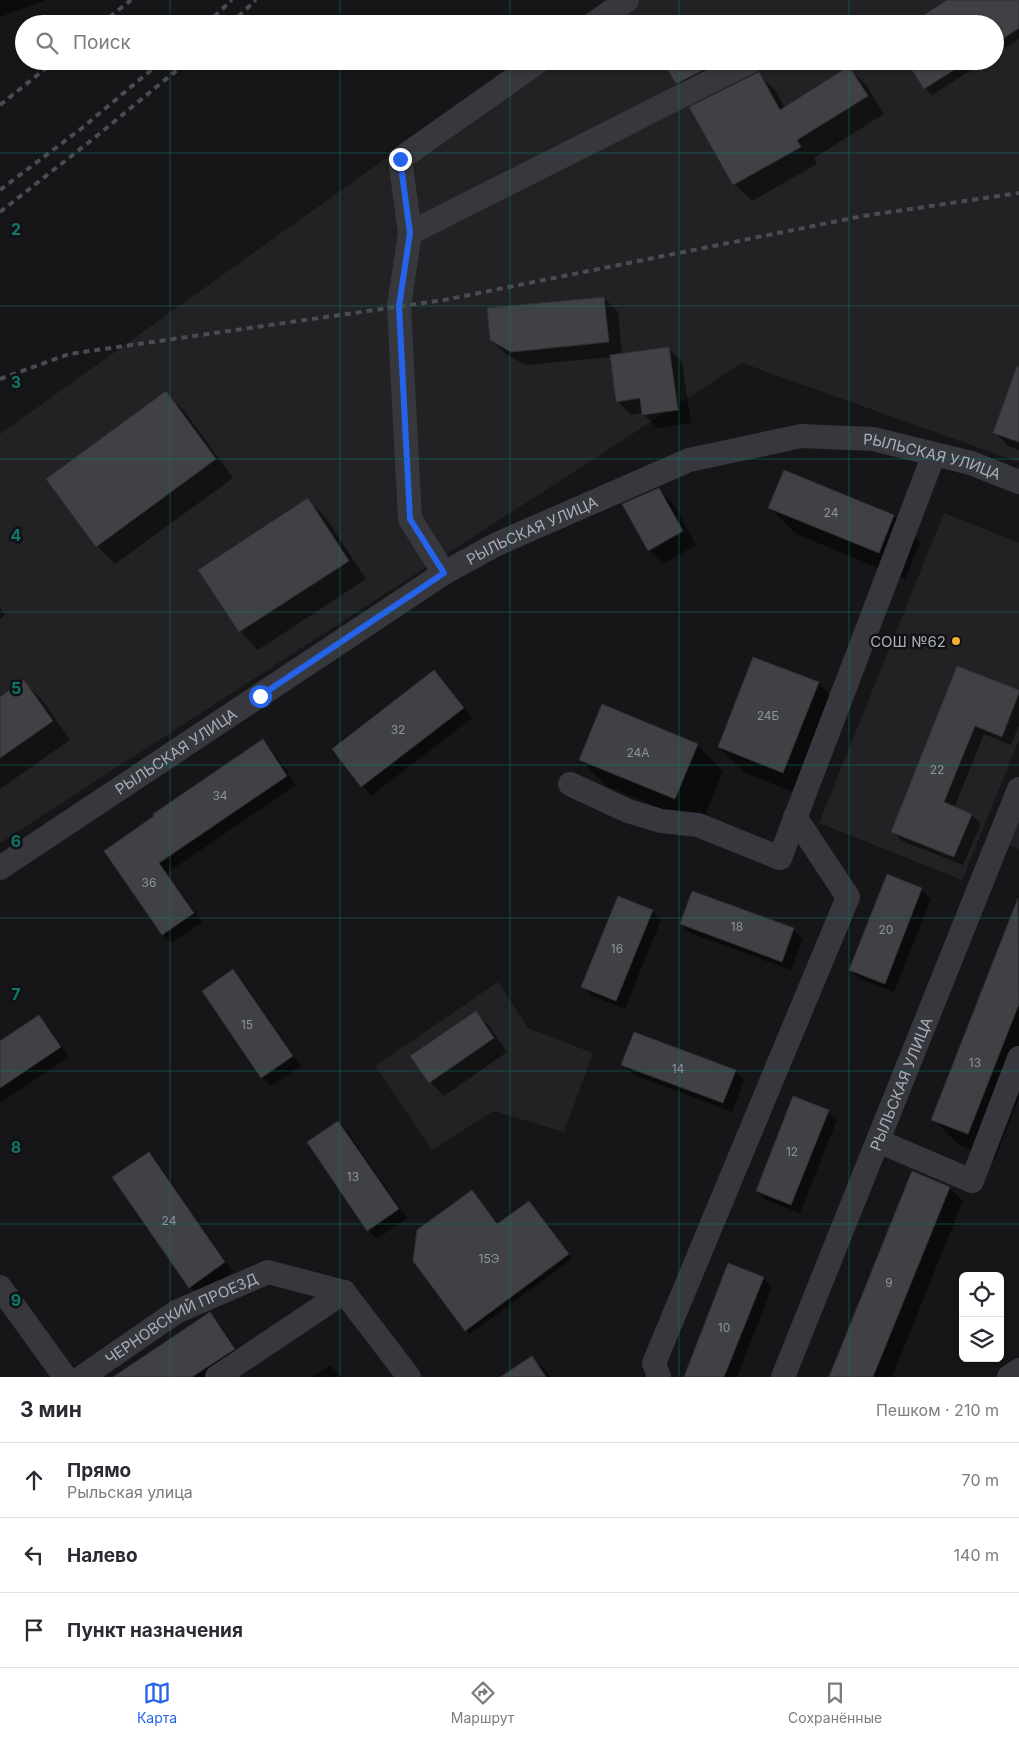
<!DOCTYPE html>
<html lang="ru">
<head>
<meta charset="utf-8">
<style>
  :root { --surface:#fff; --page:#f2f2f3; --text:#2b2b33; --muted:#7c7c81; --line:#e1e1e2; --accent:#2563eb }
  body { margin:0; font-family:Inter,sans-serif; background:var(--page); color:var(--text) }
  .controls { position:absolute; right:15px; bottom:15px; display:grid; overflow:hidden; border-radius:8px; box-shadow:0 1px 4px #0004 }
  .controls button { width:45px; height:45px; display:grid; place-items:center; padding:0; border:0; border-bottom:1px solid var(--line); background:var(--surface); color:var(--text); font:25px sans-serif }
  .stop { position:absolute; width:15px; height:15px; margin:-11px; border:4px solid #2563eb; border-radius:50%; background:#fff }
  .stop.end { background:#2563eb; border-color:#fff; box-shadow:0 1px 5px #0008 }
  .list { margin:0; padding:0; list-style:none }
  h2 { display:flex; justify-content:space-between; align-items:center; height:65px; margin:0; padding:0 20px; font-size:21px }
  h2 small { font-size:16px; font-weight:400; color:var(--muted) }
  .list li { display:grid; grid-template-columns:32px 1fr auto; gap:15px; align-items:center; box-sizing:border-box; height:75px; padding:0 20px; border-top:1px solid var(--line) }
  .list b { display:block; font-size:19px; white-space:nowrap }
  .list p { margin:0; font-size:16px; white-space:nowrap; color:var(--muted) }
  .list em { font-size:16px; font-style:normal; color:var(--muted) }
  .icon { flex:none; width:28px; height:28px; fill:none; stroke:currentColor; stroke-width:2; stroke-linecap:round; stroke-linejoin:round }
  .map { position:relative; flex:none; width:1019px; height:1377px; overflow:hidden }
  .search { position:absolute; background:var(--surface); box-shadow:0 1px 4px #0004; left:15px; right:15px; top:15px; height:55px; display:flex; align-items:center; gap:12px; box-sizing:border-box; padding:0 18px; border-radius:28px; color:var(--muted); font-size:19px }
  .sheet { height:290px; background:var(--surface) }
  nav { display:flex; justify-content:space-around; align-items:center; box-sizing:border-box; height:70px; border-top:1px solid var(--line); background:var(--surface); font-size:14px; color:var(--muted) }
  nav a { display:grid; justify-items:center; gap:2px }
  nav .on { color:var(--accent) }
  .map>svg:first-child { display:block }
  .built { fill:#222225 }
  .shadow { fill:#0007 }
  .building { fill:#404145; stroke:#303034 }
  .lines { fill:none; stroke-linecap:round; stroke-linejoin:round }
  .minor { stroke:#37383d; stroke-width:24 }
  .rail { stroke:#4a4c52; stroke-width:4; stroke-dasharray:6 5; stroke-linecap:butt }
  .route { stroke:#2563eb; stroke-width:6 }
  .grid { fill:none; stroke:#0f766e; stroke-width:1; stroke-opacity:0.55 }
  .poi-dot { fill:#f2b134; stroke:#111113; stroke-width:2 }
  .labels { text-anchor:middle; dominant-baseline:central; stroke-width:5; stroke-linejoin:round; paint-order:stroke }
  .number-label { font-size:12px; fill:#8e929b }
  .street-label { font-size:15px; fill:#a8adb8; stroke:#111113 }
  .poi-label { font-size:15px; fill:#a8adb8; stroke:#111113; text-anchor:end }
  .grid-label { font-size:16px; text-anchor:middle; font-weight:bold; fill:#0f766e; stroke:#111113; stroke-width:5; stroke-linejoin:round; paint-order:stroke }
</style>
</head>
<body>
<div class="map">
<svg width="1019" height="1377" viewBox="0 0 1019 1377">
  <rect width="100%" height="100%" fill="#161618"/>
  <g class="built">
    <path d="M 608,0 L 1019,0 L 1019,462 L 742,363 L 0,843 L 0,434 L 522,61 L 995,61 L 995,24 L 575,24 Z"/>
    <path d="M 944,513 L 1019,543 L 1019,740 L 962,880 L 819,823 Z"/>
    <path d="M 1019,816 L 1019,849 L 1008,844 Z"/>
    <path d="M 498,982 L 528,1028 L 593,1053 L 564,1132 L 494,1111 L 432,1150 L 375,1066 Z"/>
  </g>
  <g class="shadow">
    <path d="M 0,0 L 46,0 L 0,17 Z"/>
    <path d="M 949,0 L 1019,0 L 1019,39 L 995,54 L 995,24 Z"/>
    <path d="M 726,16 L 734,24 L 712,24 Z"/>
    <path d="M 665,61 L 759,61 L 763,67 L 695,101 L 677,83 Z"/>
    <path d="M 908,61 L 985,61 L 932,95 L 925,88 Z"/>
    <path d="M 849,68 L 866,85 L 884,114 L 814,158 L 817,164 L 752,201 L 734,184 L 758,74 L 776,91 L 785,108 Z"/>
    <path d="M 604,298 L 618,312 L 622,355 L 668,348 L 682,362 L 691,423 L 657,428 L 643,413 L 631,415 L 618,401 L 611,357 L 526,365 L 506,354 L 491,340 Z"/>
    <path d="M 1019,383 L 1019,450 L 1008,446 L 995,432 Z"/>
    <path d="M 166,393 L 184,411 L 233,478 L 115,564 L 97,546 Z"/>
    <path d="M 784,472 L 894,516 L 920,542 L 905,579 L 796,534 L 770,508 Z"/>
    <path d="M 659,490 L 673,503 L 696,545 L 663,564 L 649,550 Z"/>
    <path d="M 308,500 L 326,518 L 366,579 L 258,650 L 240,631 Z"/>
    <path d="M 0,608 L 5,615 L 0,619 Z"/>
    <path d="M 754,658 L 819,684 L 845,710 L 810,799 L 745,773 L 719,747 Z"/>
    <path d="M 958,667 L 1019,692 L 1019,725 L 1011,745 L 984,734 L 954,808 L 972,815 L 981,824 L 963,865 L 902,841 L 893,832 Z"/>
    <path d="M 434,672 L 443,681 L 472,718 L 371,796 L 334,750 Z"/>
    <path d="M 24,682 L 42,700 L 70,740 L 0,789 L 0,699 Z"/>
    <path d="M 262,741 L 272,750 L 296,785 L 167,873 L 202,922 L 172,943 L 163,934 L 106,852 Z"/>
    <path d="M 697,745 L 723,771 L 701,825 L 606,786 L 580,759 Z"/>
    <path d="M 887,876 L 921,889 L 931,899 L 894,992 L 860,979 L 850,970 Z"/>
    <path d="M 1016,904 L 1019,905 L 1019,1097 L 995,1159 L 959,1145 L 933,1119 Z"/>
    <path d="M 652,911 L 661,920 L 625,1009 L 592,996 L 583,986 Z"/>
    <path d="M 681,924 L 793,929 L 803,939 L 791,970 L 690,933 Z"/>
    <path d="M 233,971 L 242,980 L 301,1066 L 271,1086 L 262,1077 Z"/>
    <path d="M 475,1012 L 489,1026 L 507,1052 L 444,1096 L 430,1082 Z"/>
    <path d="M 39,1017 L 48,1026 L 69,1057 L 0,1103 L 0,1043 Z"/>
    <path d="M 623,1065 L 735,1071 L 744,1080 L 732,1112 L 632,1074 Z"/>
    <path d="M 828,1111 L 837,1120 L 800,1213 L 766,1200 L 757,1191 Z"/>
    <path d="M 338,1122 L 347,1131 L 407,1218 L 377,1239 L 368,1230 Z"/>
    <path d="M 149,1154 L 158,1163 L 233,1272 L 199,1296 L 190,1287 Z"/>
    <path d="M 949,1188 L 963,1201 L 892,1377 L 830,1377 Z"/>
    <path d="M 529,1202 L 572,1259 L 470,1334 L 466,1330 L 498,1225 Z"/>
    <path d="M 763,1278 L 772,1287 L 737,1377 L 685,1377 Z"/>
    <path d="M 210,1314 L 219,1323 L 243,1358 L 215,1377 L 115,1377 Z"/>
    <path d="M 532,1357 L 551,1377 L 519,1377 Z"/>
    <path d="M 330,1365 L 342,1377 L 312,1377 Z"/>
  </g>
  <g class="building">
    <path d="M 947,0 L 1019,0 L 1019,28 L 995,44 L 995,24 L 910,24 Z"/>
    <path d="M 663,61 L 720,61 L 676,84 Z"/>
    <path d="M 906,61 L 968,61 L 924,89 Z"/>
    <path d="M 849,66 L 868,96 L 797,140 L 801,147 L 733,185 L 689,107 L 759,72 L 780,110 Z"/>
    <path d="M 604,297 L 609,342 L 511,352 L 490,340 L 487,308 Z"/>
    <path d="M 669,347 L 678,410 L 642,415 L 640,398 L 616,402 L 610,355 Z"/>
    <path d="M 1017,366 L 1019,367 L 1019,442 L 993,433 Z"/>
    <path d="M 166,391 L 216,459 L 96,547 L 46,479 Z"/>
    <path d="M 784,470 L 894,515 L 879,553 L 768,508 Z"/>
    <path d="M 659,488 L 683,531 L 648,551 L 622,504 Z"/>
    <path d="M 308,498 L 349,561 L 239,632 L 198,570 Z"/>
    <path d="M 753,657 L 819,682 L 783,773 L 718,747 Z"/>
    <path d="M 957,666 L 1019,690 L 1019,693 L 1002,737 L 975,726 L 944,802 L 972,814 L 954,857 L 891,832 Z"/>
    <path d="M 434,670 L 464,708 L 361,787 L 332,749 Z"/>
    <path d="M 24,680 L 53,721 L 0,758 L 0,697 Z"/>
    <path d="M 602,704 L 698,744 L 675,799 L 579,760 Z"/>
    <path d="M 263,739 L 287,776 L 159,863 L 194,913 L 162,935 L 104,851 L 154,816 L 153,814 Z"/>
    <path d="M 887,874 L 922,888 L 885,984 L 849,970 Z"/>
    <path d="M 692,891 L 794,928 L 782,962 L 680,924 Z"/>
    <path d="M 618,896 L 653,910 L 616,1001 L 581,987 Z"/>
    <path d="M 1018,898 L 1019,1004 L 968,1134 L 931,1120 Z"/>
    <path d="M 233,969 L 293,1056 L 261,1078 L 202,991 Z"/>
    <path d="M 476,1011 L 494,1038 L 429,1083 L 410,1056 Z"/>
    <path d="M 39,1015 L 61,1047 L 0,1088 L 0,1041 Z"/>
    <path d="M 634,1032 L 736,1070 L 723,1103 L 621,1065 Z"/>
    <path d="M 793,1096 L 829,1110 L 791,1205 L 756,1191 Z"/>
    <path d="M 338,1121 L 399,1209 L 367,1231 L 307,1142 Z"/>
    <path d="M 149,1152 L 225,1262 L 189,1288 L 112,1177 Z"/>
    <path d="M 912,1171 L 950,1187 L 873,1377 L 829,1377 Z"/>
    <path d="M 472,1190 L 497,1224 L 529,1201 L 569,1254 L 465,1331 L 413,1261 L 417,1230 Z"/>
    <path d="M 728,1263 L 764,1277 L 724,1377 L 684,1377 Z"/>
    <path d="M 210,1312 L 235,1349 L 192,1377 L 113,1377 Z"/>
    <path d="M 532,1356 L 546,1377 L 500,1377 Z"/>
  </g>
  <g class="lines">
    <g class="minor">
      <path d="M 593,24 L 627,0"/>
      <path d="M 410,233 L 400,159 L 539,61"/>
      <path d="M 444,573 L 410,519 L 399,306 L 410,233 L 751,61"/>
      <path d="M 570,784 L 628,811 L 661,821 L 698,825 L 780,858 L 934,454"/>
      <path id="s1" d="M 0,868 L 444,573 L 497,544 L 689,460 L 801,436 L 873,439 L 971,463 L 1019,482"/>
      <path d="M 878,1141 L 972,1181 L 1019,1058"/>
      <path d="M 0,1287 L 65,1377"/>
      <path d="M 344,1292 L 409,1377"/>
      <path id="s2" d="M 82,1377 L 176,1312 L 268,1272 L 344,1292"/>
      <path d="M 217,1377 L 344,1292"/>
      <path d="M 659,1377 L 654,1363 L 848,897 L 795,817"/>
      <path id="s3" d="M 783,1377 L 1019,789"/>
      <path d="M 1009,1377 L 1019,1370"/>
    </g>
    <g class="rail">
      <path d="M 101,24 L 131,0"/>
      <path d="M 206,24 L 232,0"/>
      <path d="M 230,24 L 256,0"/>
      <path d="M 0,105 L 55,61"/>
      <path d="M 0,190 L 82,128 L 162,61"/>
      <path d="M 0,212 L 93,139 L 188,61"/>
      <path d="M 0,379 L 69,354 L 444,300 L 863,216 L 1019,193"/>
    </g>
  </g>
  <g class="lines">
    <path class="route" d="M 260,696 L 444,573 L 410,519 L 399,306 L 410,233 L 400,159"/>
  </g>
  <path class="grid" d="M 170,0 L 170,24M 340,0 L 340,24M 510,0 L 510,24M 679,0 L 679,24M 849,0 L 849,24M 170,61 L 170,1377M 340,61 L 340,1377M 510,61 L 510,1377M 679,61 L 679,1377M 849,61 L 849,1377M 0,153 L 1019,153M 0,306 L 1019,306M 0,459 L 1019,459M 0,612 L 1019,612M 0,765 L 1019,765M 0,918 L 1019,918M 0,1071 L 1019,1071M 0,1224 L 1019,1224"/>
  <circle class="poi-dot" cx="956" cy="641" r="5"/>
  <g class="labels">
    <g class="number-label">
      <text x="831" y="512">24</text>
      <text x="768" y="715">24Б</text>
      <text x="398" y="729">32</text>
      <text x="638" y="752">24А</text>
      <text x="937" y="769">22</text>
      <text x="220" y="795">34</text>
      <text x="149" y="882">36</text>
      <text x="737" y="926">18</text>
      <text x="886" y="929">20</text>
      <text x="617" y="948">16</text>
      <text x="247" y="1024">15</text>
      <text x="975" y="1062">13</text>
      <text x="678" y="1068">14</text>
      <text x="792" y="1151">12</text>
      <text x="353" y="1176">13</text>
      <text x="169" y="1220">24</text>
      <text x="489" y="1258">15Э</text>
      <text x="889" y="1282">9</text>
      <text x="724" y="1327">10</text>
    </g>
    <g class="street-label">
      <text stroke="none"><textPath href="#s1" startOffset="1051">РЫЛЬСКАЯ УЛИЦА</textPath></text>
      <text stroke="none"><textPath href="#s1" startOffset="631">РЫЛЬСКАЯ УЛИЦА</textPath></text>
      <text stroke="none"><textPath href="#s1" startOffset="211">РЫЛЬСКАЯ УЛИЦА</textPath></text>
      <text stroke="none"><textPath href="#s3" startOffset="316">РЫЛЬСКАЯ УЛИЦА</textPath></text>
      <text stroke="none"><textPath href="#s2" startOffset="116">ЧЕРНОВСКИЙ ПРОЕЗД</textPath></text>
    </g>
    <g class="poi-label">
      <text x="946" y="641">СОШ №62</text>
    </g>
  </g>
  <g class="grid-label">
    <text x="16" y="235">2</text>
    <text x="16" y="388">3</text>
    <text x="16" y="541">4</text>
    <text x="16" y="694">5</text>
    <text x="16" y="847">6</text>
    <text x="16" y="1000">7</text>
    <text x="16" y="1153">8</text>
    <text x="16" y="1306">9</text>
  </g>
</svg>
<div class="controls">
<button><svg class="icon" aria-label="locate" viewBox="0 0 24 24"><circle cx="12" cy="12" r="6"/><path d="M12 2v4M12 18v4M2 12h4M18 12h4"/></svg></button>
<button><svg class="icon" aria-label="layers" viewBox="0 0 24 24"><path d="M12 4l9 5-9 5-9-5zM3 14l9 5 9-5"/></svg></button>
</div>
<div class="stop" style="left:260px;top:696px"></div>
<div class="stop end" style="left:400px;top:159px"></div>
<div class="search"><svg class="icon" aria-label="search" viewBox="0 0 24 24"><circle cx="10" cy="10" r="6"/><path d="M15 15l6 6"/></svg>Поиск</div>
</div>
<section class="sheet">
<h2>3 мин<small>Пешком · 210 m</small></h2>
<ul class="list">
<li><svg class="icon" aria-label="ahead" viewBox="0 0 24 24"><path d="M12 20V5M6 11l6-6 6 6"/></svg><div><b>Прямо</b><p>Рыльская улица</p></div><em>70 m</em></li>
<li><svg class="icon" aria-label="left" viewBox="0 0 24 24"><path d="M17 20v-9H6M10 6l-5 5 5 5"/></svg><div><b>Налево</b></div><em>140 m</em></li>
<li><svg class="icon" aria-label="arrive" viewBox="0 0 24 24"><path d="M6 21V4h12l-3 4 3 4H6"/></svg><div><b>Пункт назначения</b></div></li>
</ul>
</section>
<nav>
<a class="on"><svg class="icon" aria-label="map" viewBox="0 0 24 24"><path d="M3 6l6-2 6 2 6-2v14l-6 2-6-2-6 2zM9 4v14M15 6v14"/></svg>Карта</a>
<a><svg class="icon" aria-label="directions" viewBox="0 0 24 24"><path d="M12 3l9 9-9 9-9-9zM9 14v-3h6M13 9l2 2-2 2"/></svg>Маршрут</a>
<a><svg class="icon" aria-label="saved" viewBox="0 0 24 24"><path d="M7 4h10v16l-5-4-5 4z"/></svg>Сохранённые</a>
</nav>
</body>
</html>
